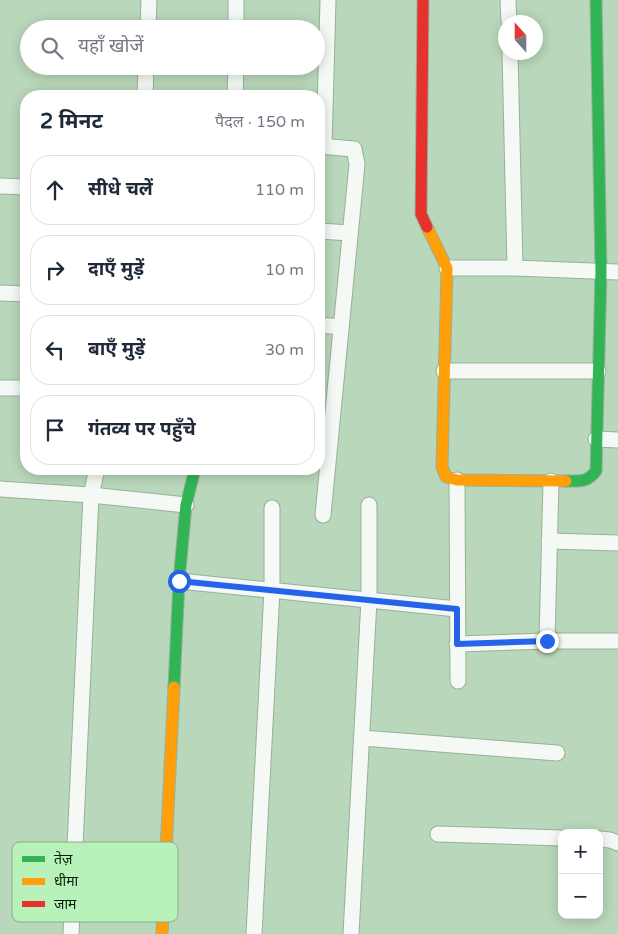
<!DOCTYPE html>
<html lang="hi">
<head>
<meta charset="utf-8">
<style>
  :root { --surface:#fff; --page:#f2f2f3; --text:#1f2937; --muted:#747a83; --line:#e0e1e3 }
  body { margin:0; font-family:"Varela Round","Noto Sans Devanagari",sans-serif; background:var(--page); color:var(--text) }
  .controls { position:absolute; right:15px; bottom:15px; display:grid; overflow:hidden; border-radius:10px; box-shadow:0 2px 12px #0003 }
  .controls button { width:45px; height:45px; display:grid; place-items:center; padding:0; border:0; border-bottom:1px solid var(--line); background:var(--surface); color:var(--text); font:25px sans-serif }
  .compass { position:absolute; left:498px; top:15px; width:45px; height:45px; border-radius:50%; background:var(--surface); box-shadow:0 2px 12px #0003; rotate:339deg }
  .stop { position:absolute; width:15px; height:15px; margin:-11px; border:4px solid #2563eb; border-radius:50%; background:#fff }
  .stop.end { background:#2563eb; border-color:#fff; box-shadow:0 1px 5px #0008 }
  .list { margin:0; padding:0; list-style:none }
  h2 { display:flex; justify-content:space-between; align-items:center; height:65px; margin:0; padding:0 20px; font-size:21px }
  h2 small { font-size:16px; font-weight:400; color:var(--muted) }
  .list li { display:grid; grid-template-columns:32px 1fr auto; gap:15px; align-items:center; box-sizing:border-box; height:70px; margin:0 10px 10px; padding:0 10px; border:1px solid var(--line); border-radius:20px }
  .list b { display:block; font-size:19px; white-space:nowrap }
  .list em { font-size:16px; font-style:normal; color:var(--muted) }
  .icon { flex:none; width:28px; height:28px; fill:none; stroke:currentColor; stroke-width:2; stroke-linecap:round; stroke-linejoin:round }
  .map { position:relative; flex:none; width:618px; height:934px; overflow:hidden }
  .search { position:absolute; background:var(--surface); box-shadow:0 2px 12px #0003; left:20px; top:20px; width:305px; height:55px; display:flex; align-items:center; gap:12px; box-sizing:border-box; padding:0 18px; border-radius:28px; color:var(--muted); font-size:19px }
  .panel { position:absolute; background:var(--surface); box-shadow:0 2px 12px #0003; left:20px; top:90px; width:305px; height:385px; border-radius:20px }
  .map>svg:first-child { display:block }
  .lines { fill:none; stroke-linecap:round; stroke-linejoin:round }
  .street-casing { stroke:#98b099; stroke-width:17 }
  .fast-casing { stroke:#98b099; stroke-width:13 }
  .slow-casing { stroke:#98b099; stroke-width:13 }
  .jam-casing { stroke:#98b099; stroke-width:13 }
  .street { stroke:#f4f9f5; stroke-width:15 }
  .fast { stroke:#30b455; stroke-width:11 }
  .slow { stroke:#ff9f0a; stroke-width:11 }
  .jam { stroke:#e5322d; stroke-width:11 }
  .route { stroke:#2563eb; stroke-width:6 }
  .key { fill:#b9f1ba; stroke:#84b185; stroke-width:1 }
  .key-label { font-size:14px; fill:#071c08 }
</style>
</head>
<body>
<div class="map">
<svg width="618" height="934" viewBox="0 0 618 934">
  <rect width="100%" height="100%" fill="#b9d7ba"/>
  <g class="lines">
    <g class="street-casing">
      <g id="street">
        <path d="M 508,0 L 509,22"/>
        <path d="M 148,29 L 149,0"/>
        <path d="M 236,29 L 236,0"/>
        <path d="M 510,52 L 515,268"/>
        <path d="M 145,96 L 146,66"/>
        <path d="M 235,96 L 236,66"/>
        <path d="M 319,146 L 354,149 L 357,164 L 323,515"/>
        <path d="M 324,146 L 328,0"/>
        <path d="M 0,186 L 26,187"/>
        <path d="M 319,231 L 350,233"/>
        <path d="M 447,268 L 515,268 L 618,272"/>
        <path d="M 0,293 L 26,294"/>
        <path d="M 319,325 L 341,327"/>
        <path d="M 444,371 L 598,371"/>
        <path d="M 0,388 L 26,388"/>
        <path d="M 596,439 L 618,440"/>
        <path d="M 457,480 L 458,681"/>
        <path d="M 551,481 L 547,641 L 618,641"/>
        <path d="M 0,489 L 91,495 L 186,505"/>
        <path d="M 549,541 L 618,543"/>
        <path d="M 179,581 L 457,609"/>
        <path d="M 457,644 L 547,641"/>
        <path d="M 362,738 L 557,753"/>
        <path d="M 438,834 L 562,838"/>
        <path d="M 599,839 L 610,840 L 618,843"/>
        <path d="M 71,934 L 91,495 L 97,469"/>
        <path d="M 254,934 L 272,590 L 272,508"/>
        <path d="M 351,934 L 369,600 L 369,505"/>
      </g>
    </g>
    <g class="fast-casing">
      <g id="fast">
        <path d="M 566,481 C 579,481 587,483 596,471 L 601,271 L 596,0"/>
        <path d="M 174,687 L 179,581 L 186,505 L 195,469"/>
      </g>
    </g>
    <g class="slow-casing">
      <g id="slow">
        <path d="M 427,227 L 447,268 L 442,467 L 446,477 L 457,480 L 566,481"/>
        <path d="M 162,934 L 174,687"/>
      </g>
    </g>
    <g class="jam-casing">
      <path id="jam" d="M 423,0 L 421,214 L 427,227"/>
    </g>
    <use href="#street" class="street"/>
    <use href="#fast" class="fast"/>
    <use href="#slow" class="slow"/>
    <use href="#jam" class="jam"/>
  </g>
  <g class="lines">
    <path class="route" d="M 179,581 L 457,609 L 457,644 L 547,641"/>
  </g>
  <rect x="12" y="842" width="166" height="80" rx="8" class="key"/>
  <rect x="22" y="856" width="23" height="6" fill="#30b455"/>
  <rect x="22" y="878" width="23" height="7" fill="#ff9f0a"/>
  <rect x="22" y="901" width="23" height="6" fill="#e5322d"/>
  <g class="key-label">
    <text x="54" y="864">तेज़</text>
    <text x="54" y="886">धीमा</text>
    <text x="54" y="909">जाम</text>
  </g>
</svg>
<div class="controls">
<button>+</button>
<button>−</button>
</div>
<svg class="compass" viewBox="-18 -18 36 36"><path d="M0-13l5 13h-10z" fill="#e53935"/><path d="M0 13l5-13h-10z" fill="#747a83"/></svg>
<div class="stop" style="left:179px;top:581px"></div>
<div class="stop end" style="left:547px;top:641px"></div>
<div class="search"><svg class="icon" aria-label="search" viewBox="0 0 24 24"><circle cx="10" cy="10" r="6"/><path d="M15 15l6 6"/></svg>यहाँ खोजें</div>
<section class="panel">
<h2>2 मिनट<small>पैदल · 150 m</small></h2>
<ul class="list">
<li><svg class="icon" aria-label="ahead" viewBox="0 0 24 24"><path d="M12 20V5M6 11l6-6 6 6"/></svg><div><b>सीधे चलें</b></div><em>110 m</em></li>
<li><svg class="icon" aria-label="right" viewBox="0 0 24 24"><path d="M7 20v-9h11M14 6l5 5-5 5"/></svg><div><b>दाएँ मुड़ें</b></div><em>10 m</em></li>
<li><svg class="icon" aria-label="left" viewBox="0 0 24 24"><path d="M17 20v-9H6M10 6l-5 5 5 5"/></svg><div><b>बाएँ मुड़ें</b></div><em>30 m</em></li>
<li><svg class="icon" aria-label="arrive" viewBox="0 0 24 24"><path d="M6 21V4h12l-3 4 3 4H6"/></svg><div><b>गंतव्य पर पहुँचे</b></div></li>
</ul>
</section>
</div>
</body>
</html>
